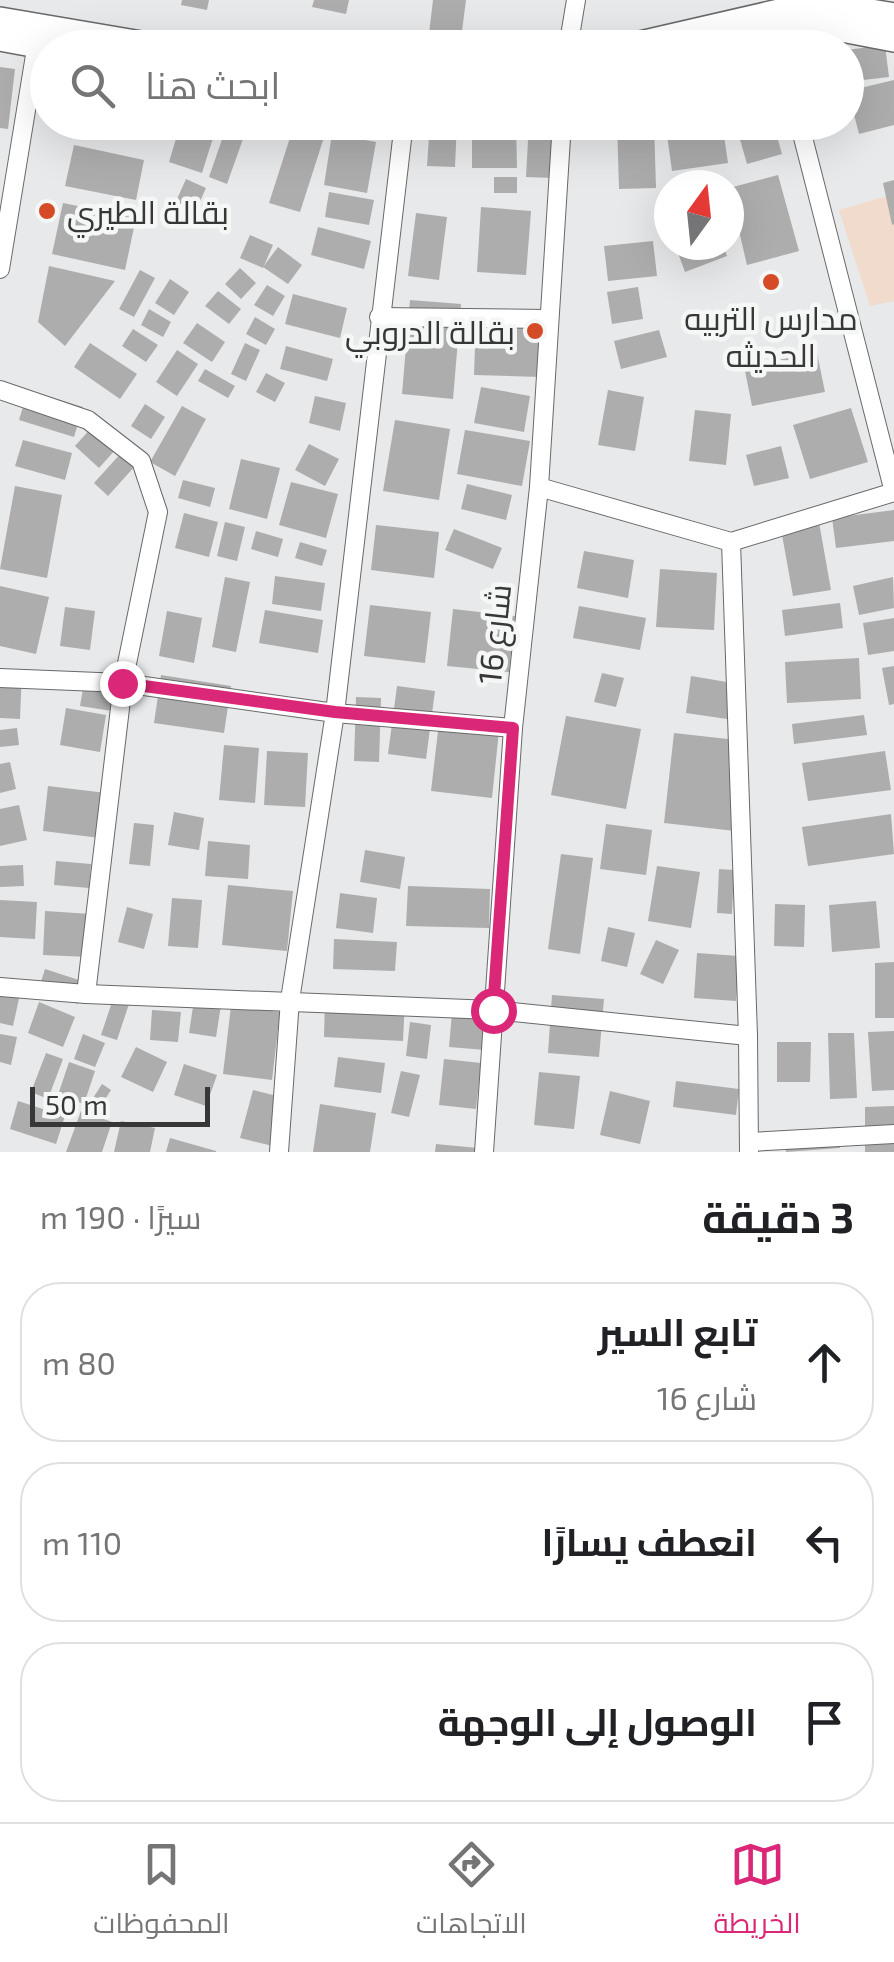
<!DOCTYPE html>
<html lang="ar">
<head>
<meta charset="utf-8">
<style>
  :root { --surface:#fff; --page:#f2f2f2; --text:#202124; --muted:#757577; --line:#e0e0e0; --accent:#db2777 }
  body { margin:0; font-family:"Exo 2",Cairo,sans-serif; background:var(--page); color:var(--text); direction:rtl }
  .compass { position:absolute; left:654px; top:170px; width:90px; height:90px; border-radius:50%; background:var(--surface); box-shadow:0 10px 40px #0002; rotate:15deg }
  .scale { position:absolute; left:30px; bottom:25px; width:180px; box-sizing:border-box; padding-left:10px; border:5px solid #373737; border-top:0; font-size:28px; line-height:35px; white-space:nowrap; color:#373737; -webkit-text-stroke:8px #f5f7f7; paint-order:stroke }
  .stop { position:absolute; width:30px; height:30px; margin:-22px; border:8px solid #db2777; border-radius:50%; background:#fff }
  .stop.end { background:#db2777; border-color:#fff; box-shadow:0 2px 10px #0008 }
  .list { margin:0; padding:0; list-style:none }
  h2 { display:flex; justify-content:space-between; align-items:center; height:130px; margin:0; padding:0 40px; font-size:42px }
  h2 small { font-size:32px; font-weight:400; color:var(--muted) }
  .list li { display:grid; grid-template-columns:65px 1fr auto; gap:30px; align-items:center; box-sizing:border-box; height:160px; margin:0 20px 20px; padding:0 20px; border:2px solid var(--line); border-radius:40px }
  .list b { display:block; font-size:38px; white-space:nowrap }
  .list p { margin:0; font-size:32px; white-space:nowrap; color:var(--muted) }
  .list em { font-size:32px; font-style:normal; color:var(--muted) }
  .icon { flex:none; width:55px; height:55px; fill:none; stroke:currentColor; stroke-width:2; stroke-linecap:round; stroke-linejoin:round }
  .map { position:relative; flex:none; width:894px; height:1152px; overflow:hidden; direction:ltr }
  .search { position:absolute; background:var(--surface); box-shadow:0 10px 40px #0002; left:30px; right:30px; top:30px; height:110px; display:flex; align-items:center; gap:25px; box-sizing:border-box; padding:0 35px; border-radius:55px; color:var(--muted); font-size:38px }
  .sheet { height:670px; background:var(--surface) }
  nav { display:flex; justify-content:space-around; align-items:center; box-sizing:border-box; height:140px; border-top:2px solid var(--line); background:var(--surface); font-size:28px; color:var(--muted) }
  nav a { display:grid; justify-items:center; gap:5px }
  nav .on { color:var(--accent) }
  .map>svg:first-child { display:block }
  .education { fill:#f0dbcd }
  .building { fill:#aeadad }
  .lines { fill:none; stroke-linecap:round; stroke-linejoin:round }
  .street-casing { stroke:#68696a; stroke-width:20 }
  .secondary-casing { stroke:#68696a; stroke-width:28 }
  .street { stroke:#fff; stroke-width:18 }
  .secondary { stroke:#fff; stroke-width:25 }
  .route { stroke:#db2777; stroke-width:12 }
  .poi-dot { fill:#d54b28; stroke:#f5f7f7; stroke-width:4 }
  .labels { text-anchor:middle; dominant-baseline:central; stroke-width:9; stroke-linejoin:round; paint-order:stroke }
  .poi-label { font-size:32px; fill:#373737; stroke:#f5f7f7; text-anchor:start }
  .street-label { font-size:32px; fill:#373737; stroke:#f5f7f7 }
</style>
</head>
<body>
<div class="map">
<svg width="894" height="1152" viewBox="0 0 894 1152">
  <rect width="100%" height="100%" fill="#e8e9ea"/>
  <path class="education" d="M 894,194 L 894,301 L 870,306 L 839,210 Z"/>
  <g class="building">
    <path d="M 182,0 L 209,0 L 207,10 L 181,5 Z"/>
    <path d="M 314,0 L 349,0 L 346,14 L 312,7 Z"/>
    <path d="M 433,0 L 466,0 L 461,39 L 429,34 Z"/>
    <path d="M 885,45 L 889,77 L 846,82 L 846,50 Z"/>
    <path d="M 0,67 L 15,69 L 8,129 L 0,128 Z"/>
    <path d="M 894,80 L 894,125 L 859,134 L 848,91 Z"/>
    <path d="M 70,122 L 136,122 L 133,140 L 69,128 Z"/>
    <path d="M 181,122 L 218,122 L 202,173 L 169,162 Z"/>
    <path d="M 228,122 L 249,122 L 227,184 L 209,177 Z"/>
    <path d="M 295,122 L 326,131 L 300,212 L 269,203 Z"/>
    <path d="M 430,122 L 457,122 L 455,167 L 427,166 Z"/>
    <path d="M 529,122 L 557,122 L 554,178 L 526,177 Z"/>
    <path d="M 617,122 L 654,122 L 656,188 L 619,189 Z"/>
    <path d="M 703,122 L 722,122 L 728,163 L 672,171 L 666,128 Z"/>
    <path d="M 735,122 L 773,122 L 782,154 L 747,164 Z"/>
    <path d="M 472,123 L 516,123 L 517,168 L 472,168 Z"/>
    <path d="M 332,134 L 376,142 L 367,193 L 324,185 Z"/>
    <path d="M 74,145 L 144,160 L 136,200 L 65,186 Z"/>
    <path d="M 778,175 L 799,251 L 747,265 L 729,188 Z"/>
    <rect x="494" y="177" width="23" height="16"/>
    <path d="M 186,179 L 206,188 L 189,226 L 169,217 Z"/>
    <path d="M 894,180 L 894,224 L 892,225 L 883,183 Z"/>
    <path d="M 329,192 L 374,200 L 369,225 L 325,217 Z"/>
    <path d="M 63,203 L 136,218 L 125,270 L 52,254 Z"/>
    <path d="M 481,207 L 531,211 L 526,275 L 477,272 Z"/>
    <path d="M 416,213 L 447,217 L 439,280 L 408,276 Z"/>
    <path d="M 318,227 L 371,241 L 364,269 L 311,255 Z"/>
    <path d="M 250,235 L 273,245 L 263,268 L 240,258 Z"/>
    <path d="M 653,241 L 657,276 L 608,281 L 604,246 Z"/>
    <path d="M 675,245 L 723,245 L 727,256 L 685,272 Z"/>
    <path d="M 278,247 L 302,265 L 288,284 L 263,267 Z"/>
    <path d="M 49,266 L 115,281 L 65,346 L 38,322 Z"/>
    <path d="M 240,268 L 256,283 L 241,299 L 225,284 Z"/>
    <path d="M 140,270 L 155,278 L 134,317 L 119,309 Z"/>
    <path d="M 170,279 L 189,292 L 174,315 L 155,303 Z"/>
    <path d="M 267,285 L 285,296 L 273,316 L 254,305 Z"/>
    <path d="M 638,287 L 643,319 L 612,324 L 607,292 Z"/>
    <path d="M 218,291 L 241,309 L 229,324 L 205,306 Z"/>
    <path d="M 293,294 L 347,308 L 340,338 L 285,324 Z"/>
    <path d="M 410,300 L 461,304 L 453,399 L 402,394 Z"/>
    <path d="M 149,309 L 171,322 L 163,337 L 141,325 Z"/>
    <path d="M 255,317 L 275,329 L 266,345 L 246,334 Z"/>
    <path d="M 476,321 L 543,323 L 541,377 L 474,375 Z"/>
    <path d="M 197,323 L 225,342 L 212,362 L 183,343 Z"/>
    <path d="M 133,329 L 158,345 L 146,362 L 122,346 Z"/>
    <path d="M 659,330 L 667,357 L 621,369 L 614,341 Z"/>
    <path d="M 90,343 L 137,374 L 120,399 L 74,367 Z"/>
    <path d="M 245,343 L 260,350 L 246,381 L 231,374 Z"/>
    <path d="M 286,346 L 333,359 L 327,381 L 280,369 Z"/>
    <path d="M 177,350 L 198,364 L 177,396 L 156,382 Z"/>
    <path d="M 817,353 L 825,392 L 752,406 L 744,366 Z"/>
    <path d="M 205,369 L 235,386 L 228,398 L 198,381 Z"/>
    <path d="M 266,373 L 285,383 L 275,402 L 256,392 Z"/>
    <path d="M 481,387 L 530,396 L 524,432 L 474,423 Z"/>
    <path d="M 28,390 L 83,407 L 74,437 L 19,420 Z"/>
    <path d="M 608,390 L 644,397 L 635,451 L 598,445 Z"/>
    <path d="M 315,396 L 346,403 L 340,431 L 309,423 Z"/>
    <path d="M 145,404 L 165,417 L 151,439 L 131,426 Z"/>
    <path d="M 182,406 L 206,419 L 175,476 L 150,462 Z"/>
    <path d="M 851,408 L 868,462 L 810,479 L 793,425 Z"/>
    <path d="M 695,410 L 731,414 L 726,465 L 689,461 Z"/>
    <path d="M 395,420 L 450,429 L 439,500 L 383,491 Z"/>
    <path d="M 92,427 L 116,449 L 99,468 L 75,446 Z"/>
    <path d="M 465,430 L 530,441 L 522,486 L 457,474 Z"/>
    <path d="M 23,440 L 72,453 L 65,480 L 15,466 Z"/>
    <path d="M 309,444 L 339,459 L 325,486 L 295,470 Z"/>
    <path d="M 781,446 L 789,478 L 754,486 L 746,455 Z"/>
    <path d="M 122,452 L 136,465 L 108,496 L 94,483 Z"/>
    <path d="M 241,459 L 280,468 L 267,519 L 229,509 Z"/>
    <path d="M 183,480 L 215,488 L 210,507 L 178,498 Z"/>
    <path d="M 291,482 L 338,494 L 326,538 L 279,525 Z"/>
    <path d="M 467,484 L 512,495 L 506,520 L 461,509 Z"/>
    <path d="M 15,486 L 62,495 L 47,578 L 0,569 Z"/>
    <path d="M 894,510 L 894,541 L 836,548 L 832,518 Z"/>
    <path d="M 817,511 L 831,590 L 793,596 L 779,518 Z"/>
    <path d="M 184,513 L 218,522 L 209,557 L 175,548 Z"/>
    <path d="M 225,522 L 245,527 L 237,561 L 217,556 Z"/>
    <path d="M 376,525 L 439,532 L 434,578 L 371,570 Z"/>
    <path d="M 454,529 L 502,548 L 493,569 L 445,550 Z"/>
    <path d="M 256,531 L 283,539 L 278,557 L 251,549 Z"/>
    <path d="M 300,542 L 327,550 L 322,566 L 295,558 Z"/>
    <path d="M 584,551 L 634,560 L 628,598 L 577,588 Z"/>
    <path d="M 660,569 L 717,573 L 714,630 L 656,627 Z"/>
    <path d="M 275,576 L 325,583 L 321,611 L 272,604 Z"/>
    <path d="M 225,577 L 250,582 L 236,652 L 212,647 Z"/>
    <path d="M 893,577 L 894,608 L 859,615 L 853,586 Z"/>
    <path d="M 0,586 L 49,597 L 36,654 L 0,646 Z"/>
    <path d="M 840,603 L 843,628 L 785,636 L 782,610 Z"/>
    <path d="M 370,605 L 431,612 L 425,663 L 364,656 Z"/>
    <path d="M 579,606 L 646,618 L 640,650 L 573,638 Z"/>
    <path d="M 65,607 L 95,611 L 90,650 L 60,646 Z"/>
    <path d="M 453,609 L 515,616 L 509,672 L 447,666 Z"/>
    <path d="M 265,610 L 323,620 L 318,653 L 259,643 Z"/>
    <path d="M 167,611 L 202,618 L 194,663 L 159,656 Z"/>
    <path d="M 894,618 L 894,651 L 868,655 L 863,623 Z"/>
    <path d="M 859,658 L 861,699 L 787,703 L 785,662 Z"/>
    <path d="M 894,666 L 894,704 L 889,705 L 882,668 Z"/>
    <path d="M 0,669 L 22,671 L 20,719 L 0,718 Z"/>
    <path d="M 602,673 L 624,678 L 616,707 L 594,702 Z"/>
    <path d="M 161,675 L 231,686 L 224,733 L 154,723 Z"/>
    <path d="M 691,676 L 739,684 L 734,720 L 686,713 Z"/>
    <path d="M 397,686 L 435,691 L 426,759 L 388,754 Z"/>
    <path d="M 83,689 L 115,694 L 112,711 L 80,706 Z"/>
    <path d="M 356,697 L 381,698 L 379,762 L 354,761 Z"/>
    <path d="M 66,708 L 106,715 L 100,752 L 60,745 Z"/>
    <path d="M 440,714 L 500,721 L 492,798 L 431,791 Z"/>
    <path d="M 864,715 L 867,735 L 794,744 L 792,724 Z"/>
    <path d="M 566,716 L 641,729 L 626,809 L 551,795 Z"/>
    <path d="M 17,728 L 19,745 L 0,747 L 0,730 Z"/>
    <path d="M 674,733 L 746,741 L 735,831 L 664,823 Z"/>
    <path d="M 224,745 L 259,748 L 255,803 L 219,800 Z"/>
    <path d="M 267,751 L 308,753 L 305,807 L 264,805 Z"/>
    <path d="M 885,751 L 891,790 L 808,801 L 802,763 Z"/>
    <path d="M 10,762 L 16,789 L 0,793 L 0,764 Z"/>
    <path d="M 48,786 L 106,793 L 100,838 L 43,831 Z"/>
    <path d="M 19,805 L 27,840 L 0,846 L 0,809 Z"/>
    <path d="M 174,812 L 204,818 L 199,850 L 168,845 Z"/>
    <path d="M 891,814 L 894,854 L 808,866 L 802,827 Z"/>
    <path d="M 134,823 L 154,825 L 150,866 L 129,864 Z"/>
    <path d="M 606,824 L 652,830 L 646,875 L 600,869 Z"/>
    <path d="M 208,841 L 250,845 L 248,879 L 205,876 Z"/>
    <path d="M 365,850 L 405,857 L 400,889 L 360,882 Z"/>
    <path d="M 561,854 L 593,858 L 580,954 L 548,949 Z"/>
    <path d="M 56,861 L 91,864 L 89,888 L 54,885 Z"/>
    <path d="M 23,865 L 24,886 L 0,887 L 0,866 Z"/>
    <path d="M 657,866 L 700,872 L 691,928 L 648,921 Z"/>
    <path d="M 719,869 L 734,870 L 732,914 L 717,913 Z"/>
    <path d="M 228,885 L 293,891 L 287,951 L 222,945 Z"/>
    <path d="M 408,886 L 490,889 L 489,928 L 406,926 Z"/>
    <path d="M 340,893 L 377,898 L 373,933 L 336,928 Z"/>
    <path d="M 172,898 L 202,900 L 198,948 L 168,946 Z"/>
    <path d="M 0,900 L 37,902 L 35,939 L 0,937 Z"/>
    <path d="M 876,901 L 880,948 L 832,952 L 829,905 Z"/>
    <path d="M 775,904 L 805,905 L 804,947 L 774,946 Z"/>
    <path d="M 127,907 L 153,914 L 144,949 L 118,942 Z"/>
    <path d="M 45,911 L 91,914 L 89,957 L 43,955 Z"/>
    <path d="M 608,927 L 635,933 L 627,967 L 601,961 Z"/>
    <path d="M 334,939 L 397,942 L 395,971 L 333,969 Z"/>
    <path d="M 656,940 L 679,950 L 663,984 L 640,974 Z"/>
    <path d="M 697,953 L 739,956 L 736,1001 L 694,998 Z"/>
    <path d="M 894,962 L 894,1018 L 875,1018 L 875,963 Z"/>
    <path d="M 45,969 L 85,982 L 78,1004 L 38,991 Z"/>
    <path d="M 0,980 L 22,985 L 13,1026 L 0,1023 Z"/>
    <path d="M 552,995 L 604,999 L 599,1057 L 548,1053 Z"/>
    <path d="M 325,997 L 405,1000 L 403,1041 L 324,1037 Z"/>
    <path d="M 113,999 L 129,1004 L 117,1040 L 101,1035 Z"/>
    <path d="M 194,1000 L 221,1005 L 216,1037 L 189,1033 Z"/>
    <path d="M 39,1002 L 75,1017 L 63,1047 L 28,1033 Z"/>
    <path d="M 231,1006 L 280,1012 L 272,1080 L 223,1074 Z"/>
    <path d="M 152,1010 L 181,1012 L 178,1042 L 150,1040 Z"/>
    <path d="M 452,1013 L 488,1016 L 485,1050 L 449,1047 Z"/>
    <path d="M 410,1022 L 431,1025 L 427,1059 L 406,1056 Z"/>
    <path d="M 894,1031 L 894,1090 L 872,1091 L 868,1032 Z"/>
    <path d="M 828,1033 L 854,1033 L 857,1098 L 830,1099 Z"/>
    <path d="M 0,1034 L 17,1037 L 11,1065 L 0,1062 Z"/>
    <path d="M 83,1034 L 105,1043 L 95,1067 L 74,1059 Z"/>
    <path d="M 777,1042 L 811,1042 L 810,1082 L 777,1082 Z"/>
    <path d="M 136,1047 L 167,1062 L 153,1092 L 121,1077 Z"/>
    <path d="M 46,1053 L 63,1059 L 48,1099 L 31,1092 Z"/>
    <path d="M 338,1057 L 385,1063 L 381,1093 L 334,1087 Z"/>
    <path d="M 444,1059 L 481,1063 L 476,1109 L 439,1105 Z"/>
    <path d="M 69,1062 L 95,1071 L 84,1104 L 58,1095 Z"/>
    <path d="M 184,1064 L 217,1075 L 206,1106 L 174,1095 Z"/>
    <path d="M 401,1071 L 420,1075 L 409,1117 L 391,1113 Z"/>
    <path d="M 539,1072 L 580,1076 L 574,1129 L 534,1125 Z"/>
    <path d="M 676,1081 L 739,1089 L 736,1115 L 673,1107 Z"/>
    <path d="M 102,1084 L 111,1090 L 97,1112 L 88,1106 Z"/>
    <path d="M 253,1090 L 289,1099 L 277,1147 L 240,1138 Z"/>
    <path d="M 610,1091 L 650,1101 L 640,1144 L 600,1135 Z"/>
    <path d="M 18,1101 L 65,1116 L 56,1144 L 10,1129 Z"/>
    <path d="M 320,1104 L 376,1113 L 370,1152 L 313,1152 Z"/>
    <path d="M 894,1106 L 894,1152 L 865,1152 L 865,1107 Z"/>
    <path d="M 81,1111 L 112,1122 L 102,1152 L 66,1152 Z"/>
    <path d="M 121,1121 L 155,1128 L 150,1152 L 114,1152 Z"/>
    <path d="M 838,1127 L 840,1148 L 786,1152 L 784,1133 Z"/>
    <path d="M 170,1138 L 216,1151 L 216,1152 L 166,1152 Z"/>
    <path d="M 436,1144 L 478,1148 L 477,1152 L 435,1152 Z"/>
  </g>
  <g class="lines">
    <g class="street-casing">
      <g id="street">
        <path d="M 568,48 L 576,0"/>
        <path d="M 799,122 L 894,492"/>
        <path d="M 0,269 L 38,37"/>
        <path d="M 379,317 L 548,319"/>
        <path d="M 0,390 L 88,420 L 141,461 L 158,512 L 123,683 L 86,994"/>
        <path d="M 539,487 L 731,542 L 894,492"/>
        <path d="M 731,542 L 748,1036 L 749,1152"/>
        <path d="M 0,678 L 123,683 L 335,713 L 513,728"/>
        <path d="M 0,987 L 86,994 L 493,1010 L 748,1036"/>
        <path d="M 749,1142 L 894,1134"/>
        <path d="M 279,1152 L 290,1000 L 335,713 L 404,122"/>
        <path d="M 484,1152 L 513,728 L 539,487 L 562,122"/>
      </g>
    </g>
    <g class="secondary-casing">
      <g id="secondary">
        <path d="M 0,20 L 165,48"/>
        <path d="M 0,38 L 54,48"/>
        <path d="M 623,48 L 818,3 L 894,16"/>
        <path d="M 718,48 L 821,25 L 894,39"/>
      </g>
    </g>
    <use href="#street" class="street"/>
    <use href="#secondary" class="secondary"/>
  </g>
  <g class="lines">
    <path class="route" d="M 122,683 L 335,712 L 513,728 L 493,1010"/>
  </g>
  <g class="poi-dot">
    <circle cx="47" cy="211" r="10"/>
    <circle cx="771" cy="282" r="10"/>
    <circle cx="535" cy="331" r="10"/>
  </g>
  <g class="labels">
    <g class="poi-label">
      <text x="67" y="211">بقالة الطيري</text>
      <text x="771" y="317" text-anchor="middle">مدارس التربيه<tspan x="771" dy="37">الحديثه</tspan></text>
      <text x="515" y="331" text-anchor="end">بقالة الدروبي</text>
    </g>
    <g class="street-label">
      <text transform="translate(493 634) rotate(-84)">شارع 16</text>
    </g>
  </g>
</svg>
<svg class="compass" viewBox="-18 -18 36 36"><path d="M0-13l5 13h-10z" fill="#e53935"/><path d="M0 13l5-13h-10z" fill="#757577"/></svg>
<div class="scale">50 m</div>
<div class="stop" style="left:493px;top:1010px"></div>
<div class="stop end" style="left:122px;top:683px"></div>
<div class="search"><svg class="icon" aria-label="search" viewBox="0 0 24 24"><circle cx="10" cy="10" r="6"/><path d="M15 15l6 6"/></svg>ابحث هنا</div>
</div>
<section class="sheet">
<h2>3 دقيقة<small>سيرًا · 190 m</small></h2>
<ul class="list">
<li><svg class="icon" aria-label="ahead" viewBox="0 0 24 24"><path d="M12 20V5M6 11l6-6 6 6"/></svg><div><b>تابع السير</b><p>شارع 16</p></div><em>80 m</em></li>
<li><svg class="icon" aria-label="left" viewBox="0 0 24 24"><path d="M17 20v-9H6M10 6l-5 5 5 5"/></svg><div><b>انعطف يسارًا</b></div><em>110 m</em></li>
<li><svg class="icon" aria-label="arrive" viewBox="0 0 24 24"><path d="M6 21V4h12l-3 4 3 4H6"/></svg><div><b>الوصول إلى الوجهة</b></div></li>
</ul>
</section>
<nav>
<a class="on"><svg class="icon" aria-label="map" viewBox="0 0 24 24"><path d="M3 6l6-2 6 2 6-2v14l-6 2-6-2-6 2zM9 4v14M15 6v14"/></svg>الخريطة</a>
<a><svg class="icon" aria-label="directions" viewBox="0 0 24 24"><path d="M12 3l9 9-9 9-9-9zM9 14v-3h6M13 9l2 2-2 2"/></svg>الاتجاهات</a>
<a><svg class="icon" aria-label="saved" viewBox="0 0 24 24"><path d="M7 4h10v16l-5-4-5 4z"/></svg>المحفوظات</a>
</nav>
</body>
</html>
